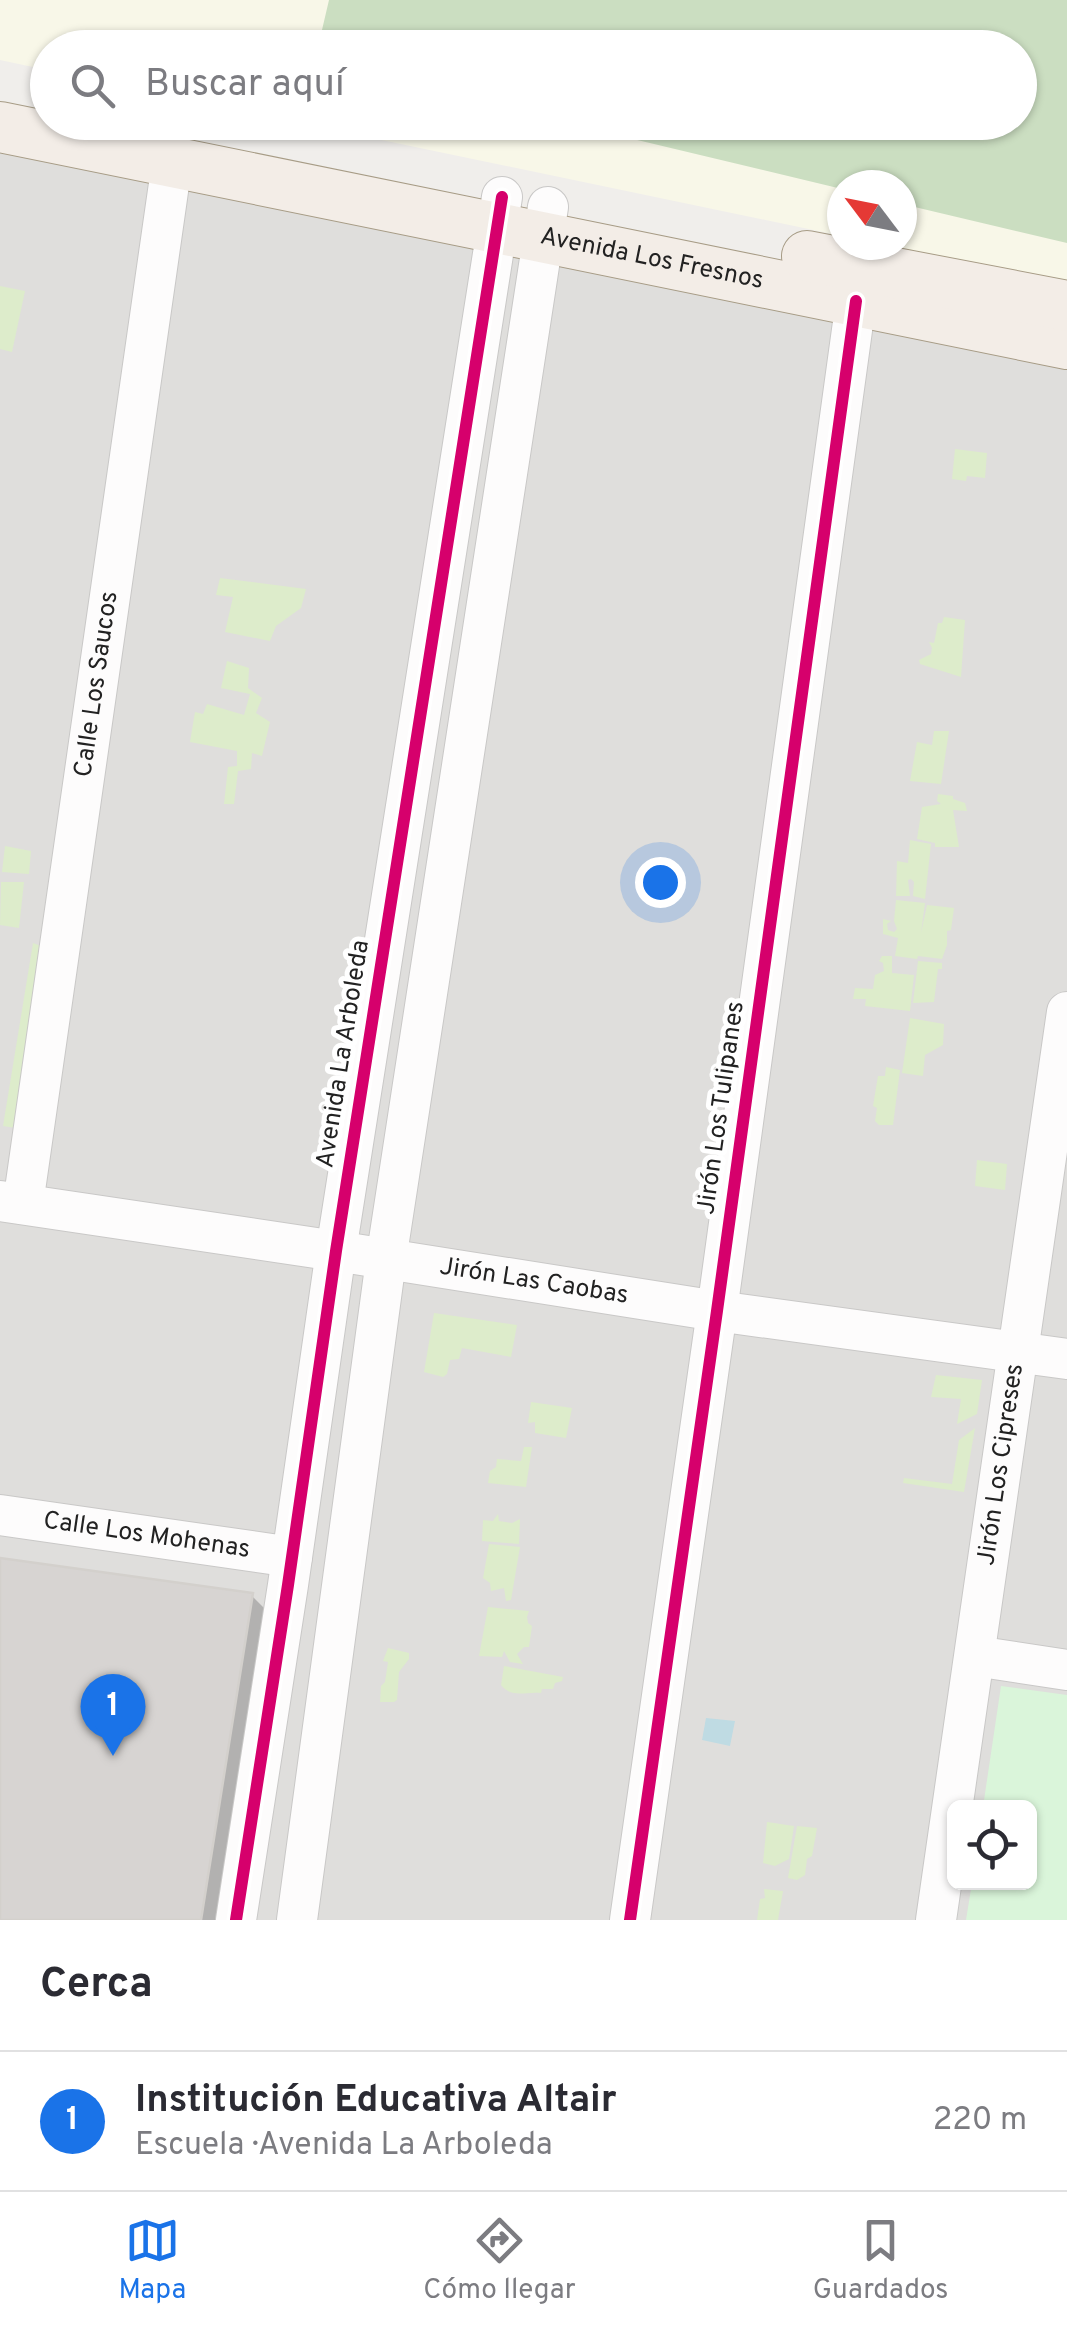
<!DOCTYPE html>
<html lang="es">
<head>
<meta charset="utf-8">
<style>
  :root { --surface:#fff; --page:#f7f7f7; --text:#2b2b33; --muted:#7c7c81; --line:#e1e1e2; --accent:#1a73e8 }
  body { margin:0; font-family:Overpass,sans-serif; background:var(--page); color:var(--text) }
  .controls { position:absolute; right:30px; bottom:30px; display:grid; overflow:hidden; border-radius:15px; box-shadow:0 2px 8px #0004 }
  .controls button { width:90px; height:90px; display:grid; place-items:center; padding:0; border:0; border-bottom:2px solid var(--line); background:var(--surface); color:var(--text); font:50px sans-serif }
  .compass { position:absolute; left:827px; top:170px; width:90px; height:90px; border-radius:50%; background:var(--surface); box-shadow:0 2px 8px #0004; rotate:302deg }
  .you { position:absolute; left:660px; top:882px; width:35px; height:35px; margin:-25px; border:8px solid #fff; border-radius:50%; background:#1a73e8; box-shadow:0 0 0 15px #1a73e833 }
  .badge { display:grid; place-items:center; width:65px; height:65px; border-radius:50%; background:var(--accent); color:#fff; font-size:32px; font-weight:700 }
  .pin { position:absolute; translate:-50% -82px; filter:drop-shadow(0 2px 5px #0008) }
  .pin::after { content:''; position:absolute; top:52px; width:35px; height:30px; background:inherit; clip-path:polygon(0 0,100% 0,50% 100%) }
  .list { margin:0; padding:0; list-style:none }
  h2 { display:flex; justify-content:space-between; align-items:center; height:130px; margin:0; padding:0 40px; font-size:42px }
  h2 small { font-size:32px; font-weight:400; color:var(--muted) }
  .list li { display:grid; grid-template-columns:65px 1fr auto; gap:30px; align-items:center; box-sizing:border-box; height:140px; padding:0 40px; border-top:2px solid var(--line) }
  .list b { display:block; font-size:38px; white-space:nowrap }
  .list p { margin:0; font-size:32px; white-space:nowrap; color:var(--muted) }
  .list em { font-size:32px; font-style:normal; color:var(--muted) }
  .icon { flex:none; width:55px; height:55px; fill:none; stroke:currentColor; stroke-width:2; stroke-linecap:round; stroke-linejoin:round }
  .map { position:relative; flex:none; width:1067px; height:1920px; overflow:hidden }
  .search { position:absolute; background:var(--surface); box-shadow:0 2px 8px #0004; left:30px; right:30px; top:30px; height:110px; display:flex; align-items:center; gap:25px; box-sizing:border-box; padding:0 35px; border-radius:55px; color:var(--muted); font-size:38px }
  .sheet { height:270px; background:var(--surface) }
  nav { display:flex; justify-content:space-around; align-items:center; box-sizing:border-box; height:140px; border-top:2px solid var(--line); background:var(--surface); font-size:28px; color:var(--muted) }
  nav a { display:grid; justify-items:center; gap:5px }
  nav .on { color:var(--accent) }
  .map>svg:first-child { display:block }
  .residential { fill:#dfdedc; fill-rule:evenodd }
  .education { fill:#f8f7e8 }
  .grass { fill:#ddeccb }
  .forest { fill:#cbdec1 }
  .park { fill:#daf5da }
  .water { fill:#bfdbe3 }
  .shadow { fill:#0003 }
  .building { fill:#d7d4d2; stroke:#d3d0cc; stroke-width:2.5 }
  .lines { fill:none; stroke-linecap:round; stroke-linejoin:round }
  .minor-casing { stroke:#c9c8c7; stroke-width:42 }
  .major-casing { stroke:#a79c86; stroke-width:52 }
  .minor { stroke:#fdfcfc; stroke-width:40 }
  .major { stroke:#f3ede7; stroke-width:50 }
  .cycleway-casing { stroke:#fff; stroke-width:19 }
  .cycleway { stroke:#d6006c; stroke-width:12 }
  .labels { text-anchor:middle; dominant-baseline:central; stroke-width:10; stroke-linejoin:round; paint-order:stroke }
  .street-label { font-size:25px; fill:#222; stroke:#fff }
</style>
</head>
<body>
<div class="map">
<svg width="1067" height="1920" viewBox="0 0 1067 1920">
  <rect width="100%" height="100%" fill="#f0eeeb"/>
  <path class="residential" d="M 0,105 L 1067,327 L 1067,1920 L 0,1920 ZM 954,1808 L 1030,1808 L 1030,1882 L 954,1882 Z"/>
  <path class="education" d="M 0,0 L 1067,0 L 1067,283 L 884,245 L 902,245 L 902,185 L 842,185 L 842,236 L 300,123 L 1020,122 L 1020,48 L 48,48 L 47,70 L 0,60 Z"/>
  <g class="grass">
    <path d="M 0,286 L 25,291 L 12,352 L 0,349 Z"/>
    <path d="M 955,449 L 987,453 L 985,478 L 967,476 L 966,481 L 952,479 Z"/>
    <path d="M 220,578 L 306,589 L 301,608 L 276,626 L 270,641 L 225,632 L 233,597 L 216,595 Z"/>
    <path d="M 944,617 L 965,620 L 961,677 L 920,664 L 919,660 L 931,654 L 932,648 L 929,642 L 934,643 L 938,623 L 942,623 Z"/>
    <path d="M 227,661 L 249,668 L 248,688 L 262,698 L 256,713 L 270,722 L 262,756 L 252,753 L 251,769 L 238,771 L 234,804 L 224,804 L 228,767 L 237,766 L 237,751 L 190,742 L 195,712 L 203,714 L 207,704 L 244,715 L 250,694 L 221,688 Z"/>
    <path d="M 934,731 L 949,731 L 941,784 L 910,781 L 917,742 L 932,745 Z"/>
    <path d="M 938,794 L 953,796 L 953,799 L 965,803 L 967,811 L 953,810 L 959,847 L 935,847 L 935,843 L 917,839 L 922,807 L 941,804 L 937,801 Z"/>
    <path d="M 910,840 L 931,844 L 925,899 L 913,896 L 914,882 L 911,879 L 908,880 L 910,896 L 896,896 L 897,861 L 908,863 Z"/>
    <path d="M 5,846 L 31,851 L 29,874 L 2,872 Z"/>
    <path d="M 1,882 L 24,882 L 19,928 L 0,925 Z"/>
    <path d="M 896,900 L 925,903 L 921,933 L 927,905 L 954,908 L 951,930 L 947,931 L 947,945 L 942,959 L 918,956 L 917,959 L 895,956 L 898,938 L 883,934 L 883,919 L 891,921 L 887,924 L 888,930 L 894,932 L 897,929 L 894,921 Z"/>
    <path d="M 33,943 L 41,946 L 16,1128 L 3,1126 Z"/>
    <path d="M 882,956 L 892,956 L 892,973 L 914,975 L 910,1011 L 865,1006 L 866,999 L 853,999 L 855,988 L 873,989 L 875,975 L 884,971 L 883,963 L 879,961 Z"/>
    <path d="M 918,961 L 942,963 L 942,969 L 938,969 L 934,1002 L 913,1003 Z"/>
    <path d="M 910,1018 L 944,1024 L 943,1045 L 925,1055 L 923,1076 L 902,1073 Z"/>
    <path d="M 886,1067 L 900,1070 L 893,1125 L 879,1125 L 875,1121 L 877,1108 L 873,1106 L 878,1076 L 885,1076 Z"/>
    <path d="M 977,1160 L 1007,1164 L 1005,1190 L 975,1186 Z"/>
    <path d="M 434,1313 L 517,1325 L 511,1357 L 462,1348 L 459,1359 L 450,1360 L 447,1374 L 443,1377 L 424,1372 Z"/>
    <path d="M 936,1375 L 982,1380 L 977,1414 L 957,1424 L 961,1399 L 931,1397 Z"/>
    <path d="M 531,1402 L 572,1408 L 566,1438 L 535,1433 L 535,1422 L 528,1423 Z"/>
    <path d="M 975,1428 L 964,1492 L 903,1483 L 904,1478 L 952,1484 L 959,1440 Z"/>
    <path d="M 524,1447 L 532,1447 L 526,1487 L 488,1483 L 490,1471 L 496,1467 L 497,1459 L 521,1461 Z"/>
    <path d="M 498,1514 L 499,1521 L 512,1523 L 520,1519 L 519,1544 L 482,1541 L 483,1520 L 493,1521 Z"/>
    <path d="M 489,1544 L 520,1547 L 511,1600 L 506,1601 L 504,1588 L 491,1591 L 490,1583 L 483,1578 Z"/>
    <path d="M 488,1607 L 529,1611 L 527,1617 L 528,1623 L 532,1626 L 529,1647 L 524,1647 L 517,1654 L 523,1664 L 510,1662 L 504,1651 L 502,1657 L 479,1656 Z"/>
    <path d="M 388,1648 L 409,1653 L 409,1659 L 399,1672 L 397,1700 L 394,1702 L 380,1702 L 381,1686 L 385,1682 L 388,1662 L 383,1661 Z"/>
    <path d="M 504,1666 L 563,1677 L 562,1681 L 555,1683 L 553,1689 L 542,1689 L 541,1693 C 526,1691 512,1699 501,1685 Z"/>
    <path d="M 767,1822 L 794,1826 L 789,1859 L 775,1866 L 763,1863 Z"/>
    <path d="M 797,1826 L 817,1828 L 812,1856 L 807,1859 L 805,1875 L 797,1880 L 788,1878 Z"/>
    <path d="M 764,1889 L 783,1891 L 778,1920 L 757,1920 L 760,1899 L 765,1898 Z"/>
  </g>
  <path class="forest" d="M 329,0 L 1067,0 L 1067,243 L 902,204 L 902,185 L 842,185 L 842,189 L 566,123 L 1020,122 L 1020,48 L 318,47 Z"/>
  <path class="park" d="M 1001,1686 L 1067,1695 L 1067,1920 L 966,1920 L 972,1883 L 1030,1882 L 1030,1808 L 983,1807 Z"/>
  <path class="water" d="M 706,1718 L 735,1721 L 730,1746 L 702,1740 Z"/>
  <path class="shadow" d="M 0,1561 L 251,1595 L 266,1610 L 217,1920 L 0,1920 Z"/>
  <path class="building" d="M 0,1558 L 253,1593 L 201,1920 L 0,1920 Z"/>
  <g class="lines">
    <g class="minor-casing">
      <g id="minor">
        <path id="s1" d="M 0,1201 L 336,1251 L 717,1311 L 1067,1359"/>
        <path id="s2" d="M 23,1204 L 172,163"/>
        <path id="s3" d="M 0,1515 L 292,1557"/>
        <path d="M 975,1656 L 1067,1670"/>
        <path d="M 236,1920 L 288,1585 L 336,1251 L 502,197"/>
        <path d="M 297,1920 L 386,1260 L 548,207"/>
        <path d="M 630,1920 L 717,1311 L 856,301"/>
        <path id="s4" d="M 936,1920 L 1067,1012"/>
      </g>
    </g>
    <g class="major-casing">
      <g id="major">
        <path id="s5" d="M 0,127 L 1067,344"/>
        <path d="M 807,256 L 1067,306"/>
      </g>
    </g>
    <use href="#minor" class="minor"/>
    <use href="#major" class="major"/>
    <g class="cycleway-casing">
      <g id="cycleway">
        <path d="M 236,1920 L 288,1585 L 336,1251 L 502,197"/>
        <path d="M 630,1920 L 717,1311 L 856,301"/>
      </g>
    </g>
    <use href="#cycleway" class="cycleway"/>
  </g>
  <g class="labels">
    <g class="street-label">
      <text stroke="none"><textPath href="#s5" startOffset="665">Avenida Los Fresnos</textPath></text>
      <text stroke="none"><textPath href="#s2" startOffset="525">Calle Los Saucos</textPath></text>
      <text transform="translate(344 1054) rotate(-81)">Avenida La Arboleda</text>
      <text transform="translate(722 1108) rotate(-82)">Jirón Los Tulipanes</text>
      <text stroke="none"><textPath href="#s1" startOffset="540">Jirón Las Caobas</textPath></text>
      <text stroke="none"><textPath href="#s4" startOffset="460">Jirón Los Cipreses</textPath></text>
      <text stroke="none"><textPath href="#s3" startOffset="148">Calle Los Mohenas</textPath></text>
    </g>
  </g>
</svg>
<div class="controls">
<button><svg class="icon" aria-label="locate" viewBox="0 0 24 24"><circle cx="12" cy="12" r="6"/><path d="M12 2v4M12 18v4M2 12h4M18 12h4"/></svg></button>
</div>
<svg class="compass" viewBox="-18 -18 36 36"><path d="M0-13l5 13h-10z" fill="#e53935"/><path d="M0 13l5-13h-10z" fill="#7c7c81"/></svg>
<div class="you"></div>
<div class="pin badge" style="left:113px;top:1756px">1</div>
<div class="search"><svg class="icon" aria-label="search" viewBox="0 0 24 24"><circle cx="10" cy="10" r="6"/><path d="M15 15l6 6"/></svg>Buscar aquí</div>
</div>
<section class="sheet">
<h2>Cerca<small></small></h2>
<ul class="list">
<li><span class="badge">1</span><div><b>Institución Educativa Altair</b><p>Escuela · Avenida La Arboleda</p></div><em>220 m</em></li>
</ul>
</section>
<nav>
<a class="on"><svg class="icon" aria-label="map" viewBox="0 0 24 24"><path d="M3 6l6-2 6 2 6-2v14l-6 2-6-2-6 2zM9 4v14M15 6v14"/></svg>Mapa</a>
<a><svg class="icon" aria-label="directions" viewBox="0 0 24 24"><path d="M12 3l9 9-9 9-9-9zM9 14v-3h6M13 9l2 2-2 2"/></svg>Cómo llegar</a>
<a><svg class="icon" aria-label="saved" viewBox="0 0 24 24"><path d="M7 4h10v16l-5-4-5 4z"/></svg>Guardados</a>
</nav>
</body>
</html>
